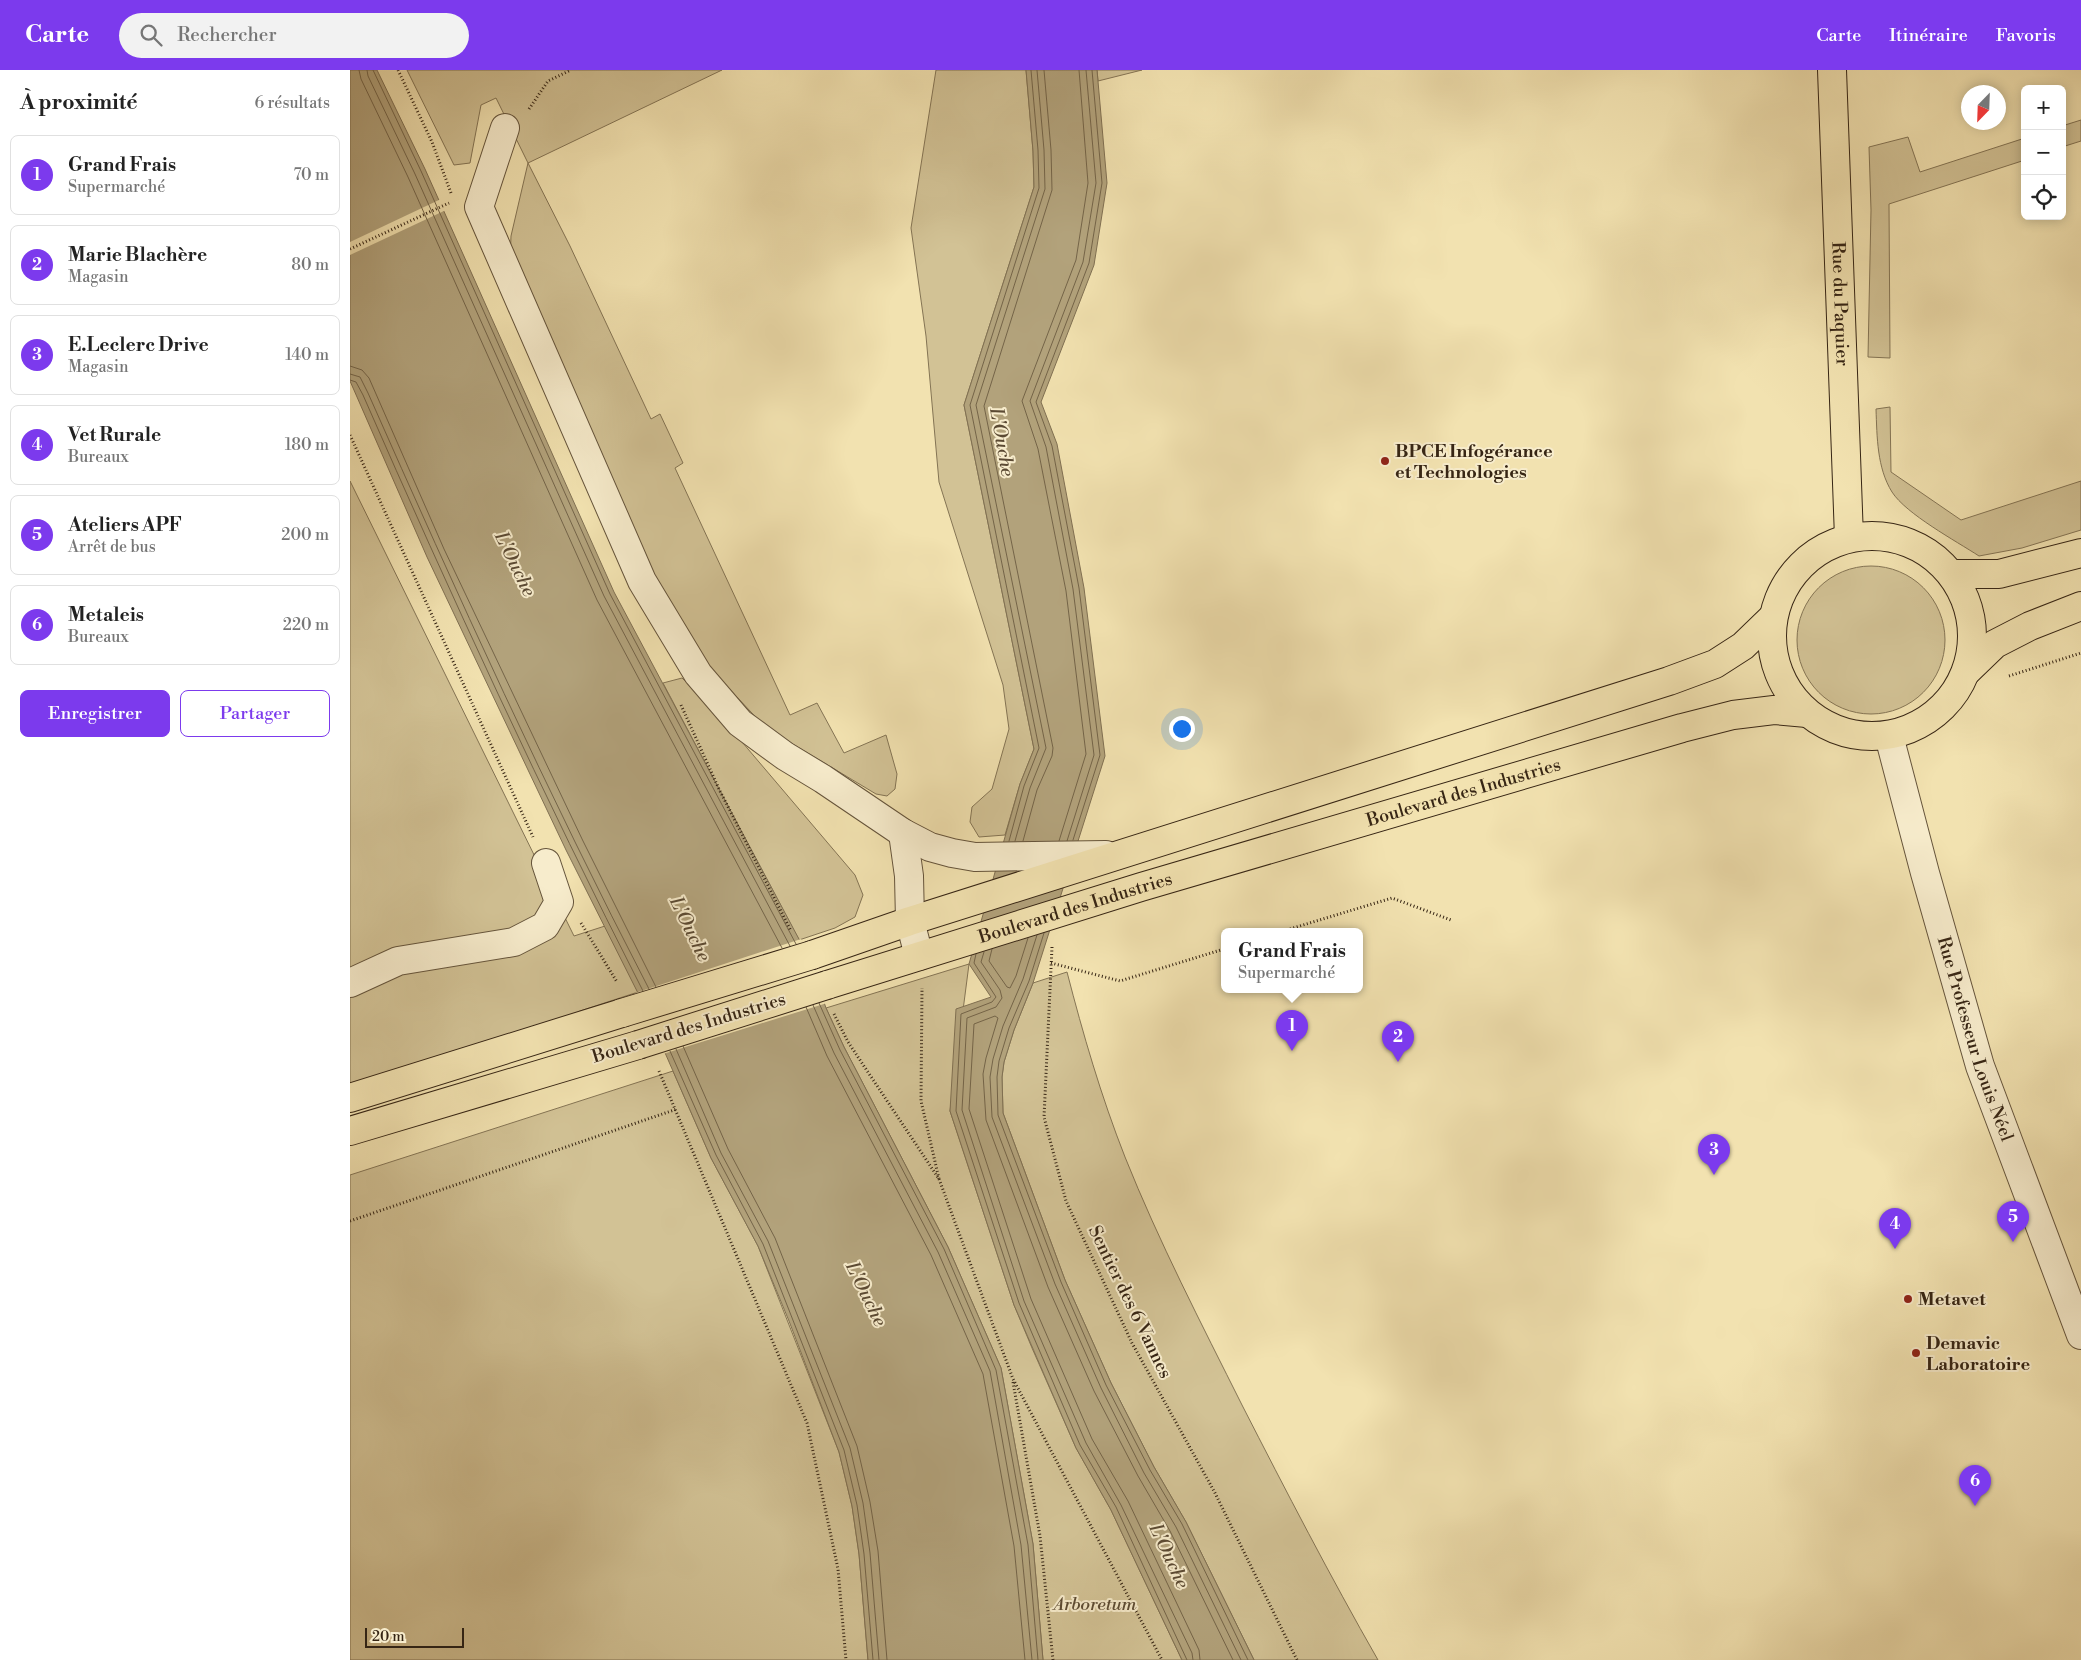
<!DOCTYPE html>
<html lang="fr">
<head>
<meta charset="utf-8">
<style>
  :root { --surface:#fff; --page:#f2f2f2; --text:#222; --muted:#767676; --line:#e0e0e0; --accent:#7c3aed }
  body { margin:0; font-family:"Libre Bodoni",serif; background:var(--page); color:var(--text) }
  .controls { position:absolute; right:15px; top:15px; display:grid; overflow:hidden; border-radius:8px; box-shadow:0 2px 12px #0003 }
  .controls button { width:45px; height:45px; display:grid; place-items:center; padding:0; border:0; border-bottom:1px solid var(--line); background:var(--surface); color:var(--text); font:25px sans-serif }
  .compass { position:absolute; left:1611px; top:15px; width:45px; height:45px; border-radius:50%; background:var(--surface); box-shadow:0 2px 12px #0003; rotate:203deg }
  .scale { position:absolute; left:15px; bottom:12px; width:99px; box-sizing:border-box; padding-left:5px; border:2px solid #362514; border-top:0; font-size:14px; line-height:18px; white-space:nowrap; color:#362514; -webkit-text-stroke:4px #f7eccc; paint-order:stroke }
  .you { position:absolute; left:831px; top:658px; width:18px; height:18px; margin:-12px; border:4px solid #fff; border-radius:50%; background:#1a73e8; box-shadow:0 0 0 8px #1a73e833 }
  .badge { display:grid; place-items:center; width:32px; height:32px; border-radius:50%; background:var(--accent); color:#fff; font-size:16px; font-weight:700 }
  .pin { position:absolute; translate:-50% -41px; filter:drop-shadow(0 1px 2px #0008) }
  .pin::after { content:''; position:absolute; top:26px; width:18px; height:15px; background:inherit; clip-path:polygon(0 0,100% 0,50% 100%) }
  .popup { position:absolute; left:871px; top:858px; width:142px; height:65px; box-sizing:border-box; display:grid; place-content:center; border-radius:8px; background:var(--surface); filter:drop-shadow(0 1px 4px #0005); font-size:16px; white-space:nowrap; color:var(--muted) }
  .popup b { font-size:19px; color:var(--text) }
  .popup::after { content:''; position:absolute; left:50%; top:100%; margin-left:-10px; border:10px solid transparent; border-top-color:var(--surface) }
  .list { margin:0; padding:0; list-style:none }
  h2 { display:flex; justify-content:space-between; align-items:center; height:65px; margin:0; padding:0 20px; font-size:21px }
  h2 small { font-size:16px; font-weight:400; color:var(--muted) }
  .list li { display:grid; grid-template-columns:32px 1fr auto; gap:15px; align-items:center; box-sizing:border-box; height:80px; margin:0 10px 10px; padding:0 10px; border:1px solid var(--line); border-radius:8px }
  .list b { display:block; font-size:19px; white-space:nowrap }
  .list p { margin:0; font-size:16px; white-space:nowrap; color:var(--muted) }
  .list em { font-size:16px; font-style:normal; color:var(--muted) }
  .actions { display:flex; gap:10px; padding:15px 20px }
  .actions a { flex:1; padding:11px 0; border:1px solid var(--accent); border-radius:8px; text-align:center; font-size:18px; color:var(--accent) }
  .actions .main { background:var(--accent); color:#fff }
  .icon { flex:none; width:28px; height:28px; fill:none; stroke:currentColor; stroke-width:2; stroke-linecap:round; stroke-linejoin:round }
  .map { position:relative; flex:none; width:1731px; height:1590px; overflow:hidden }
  header { display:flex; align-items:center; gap:30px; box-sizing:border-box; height:70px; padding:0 25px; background:var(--accent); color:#fff }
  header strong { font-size:24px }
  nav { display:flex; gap:28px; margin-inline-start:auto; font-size:18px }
  .search { width:350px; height:45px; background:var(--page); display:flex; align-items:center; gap:12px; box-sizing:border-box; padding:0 18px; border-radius:28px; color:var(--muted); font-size:19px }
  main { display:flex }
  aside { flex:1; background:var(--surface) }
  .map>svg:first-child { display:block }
  .green { fill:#d2c295; stroke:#847454 }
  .water { fill:#b2a27b; stroke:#807052 }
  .pier { fill:#f2e2b0 }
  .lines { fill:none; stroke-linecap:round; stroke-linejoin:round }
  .shore { stroke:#746448; stroke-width:1 }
  .minor-casing { stroke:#65543b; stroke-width:30 }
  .major-casing { stroke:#362514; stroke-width:30 }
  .path { stroke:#362514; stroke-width:3; stroke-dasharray:1 2.5; stroke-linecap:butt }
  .minor { stroke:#f7eccc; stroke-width:28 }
  .major { stroke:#f2e2b0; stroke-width:28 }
  .major-bridge-casing { stroke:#362514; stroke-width:30; stroke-linecap:butt }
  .major-bridge { stroke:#f2e2b0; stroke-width:28 }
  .poi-dot { fill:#8f2418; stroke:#f7eccc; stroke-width:2 }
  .labels { text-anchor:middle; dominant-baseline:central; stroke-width:4; stroke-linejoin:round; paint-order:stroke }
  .street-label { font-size:18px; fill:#362514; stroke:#f7eccc }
  .poi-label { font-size:18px; font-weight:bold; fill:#362514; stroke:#f7eccc; text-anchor:start }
  .park-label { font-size:18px; font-style:italic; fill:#5d4c34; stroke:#f7eccc }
  .water-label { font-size:19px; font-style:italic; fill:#5b4a33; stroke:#f7eccc }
</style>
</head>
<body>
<header>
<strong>Carte</strong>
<div class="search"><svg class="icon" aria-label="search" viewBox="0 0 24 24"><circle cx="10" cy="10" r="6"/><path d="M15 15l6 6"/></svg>Rechercher</div>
<nav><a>Carte</a><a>Itinéraire</a><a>Favoris</a></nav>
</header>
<main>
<aside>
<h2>À proximité<small>6 résultats</small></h2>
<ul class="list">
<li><span class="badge">1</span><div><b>Grand Frais</b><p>Supermarché</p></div><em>70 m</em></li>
<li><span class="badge">2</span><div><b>Marie Blachère</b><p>Magasin</p></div><em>80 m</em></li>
<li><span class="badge">3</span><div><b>E.Leclerc Drive</b><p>Magasin</p></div><em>140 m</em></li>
<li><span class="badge">4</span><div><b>Vet Rurale</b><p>Bureaux</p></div><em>180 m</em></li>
<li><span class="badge">5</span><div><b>Ateliers APF</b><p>Arrêt de bus</p></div><em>200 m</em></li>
<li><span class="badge">6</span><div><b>Metaleis</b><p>Bureaux</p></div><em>220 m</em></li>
</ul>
<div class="actions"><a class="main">Enregistrer</a><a>Partager</a></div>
</aside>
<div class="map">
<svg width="1731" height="1590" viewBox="0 0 1731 1590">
  <rect width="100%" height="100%" fill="#f2e2b0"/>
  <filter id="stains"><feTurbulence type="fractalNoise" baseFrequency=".004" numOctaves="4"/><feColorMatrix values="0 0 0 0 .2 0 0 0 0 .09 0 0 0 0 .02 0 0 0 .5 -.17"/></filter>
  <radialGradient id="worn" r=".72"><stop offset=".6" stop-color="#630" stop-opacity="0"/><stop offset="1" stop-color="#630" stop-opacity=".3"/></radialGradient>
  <g class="green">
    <path d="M 57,0 L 372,0 L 178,93 L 220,176 L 301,349 L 310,344 L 333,393 L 325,398 L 440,645 L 467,633 L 494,683 L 536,665 L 547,704 L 545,719 L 537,726 L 526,724 L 416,658 L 355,593 L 318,539 L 160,191 L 161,166 L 178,93 L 146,28 L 131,35 L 120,93 L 104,95 Z"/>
    <path d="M 586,0 L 676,0 L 683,81 L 684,117 L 614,335 L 684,679 L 670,714 L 655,765 L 629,767 L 620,752 L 622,737 L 642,719 L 659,659 L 653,615 L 589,412 L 576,266 L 561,158 Z"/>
    <path d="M 747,0 L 792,0 L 748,11 Z"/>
    <path d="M 1731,50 L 1731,71 L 1712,77 L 1712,56 Z"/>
    <path d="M 1558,67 L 1570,102 L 1675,68 L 1675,90 L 1539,134 L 1540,288 L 1518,287 L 1521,140 L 1519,77 Z"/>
    <path d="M 1540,337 L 1541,402 L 1611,450 L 1731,411 L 1731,460 L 1672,478 L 1629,486 C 1606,471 1556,444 1542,422 C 1527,398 1527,367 1526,339 Z"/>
    <path d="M 0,411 L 224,866 L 255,856 L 288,922 L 230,941 L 218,948 L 0,1015 Z"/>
    <circle cx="1521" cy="570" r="74"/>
    <path d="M 332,608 L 364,639 L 505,805 L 513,825 L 505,847 L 485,858 L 449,870 L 313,613 Z"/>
    <path d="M 619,894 L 600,1041 L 664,1235 L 682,1278 L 726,1378 L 761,1440 L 832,1590 L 693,1590 L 683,1474 L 651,1298 L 598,1177 L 494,977 L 476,938 Z"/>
    <path d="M 717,902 C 733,964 751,1026 775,1087 C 809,1172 851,1253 892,1335 C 936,1421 980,1506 1028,1590 L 904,1590 L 836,1452 L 804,1397 L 761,1313 L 715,1210 L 653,1043 L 652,1007 L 654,992 L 664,960 L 683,913 Z"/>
    <path d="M 323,1001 L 361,1088 L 408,1176 L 489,1382 L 502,1436 L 509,1484 L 518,1590 L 0,1590 L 0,1105 Z"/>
  </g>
  <g class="water">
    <path d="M 0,0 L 27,0 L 75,99 L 264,522 L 458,886 L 476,938 L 494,977 L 598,1177 L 651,1298 L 683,1474 L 693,1590 L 518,1590 L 509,1484 L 502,1436 L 489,1382 L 439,1251 L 408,1176 L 361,1088 L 295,937 L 216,780 L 77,487 L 0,311 Z"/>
    <path d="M 676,0 L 747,0 L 757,113 L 744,195 L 691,332 L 707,374 L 734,518 L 755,686 L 683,913 L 664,960 L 654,992 L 652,1007 L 653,1043 L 715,1210 L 761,1313 L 804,1397 L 836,1452 L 904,1590 L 832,1590 L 761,1440 L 726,1378 L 664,1235 L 600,1041 L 606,939 L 641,927 L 619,894 L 670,714 L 684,679 L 614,335 L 684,117 L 683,81 Z"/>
  </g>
  <g class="pier">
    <path d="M 91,129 L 96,140 L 0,185 L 0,172 Z"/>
    <path d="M 451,869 L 460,885 L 477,933 L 313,984 L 285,923 Z"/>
  </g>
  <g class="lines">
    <g class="shore">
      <path d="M 9,0 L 11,9 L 58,107 L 247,530 L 432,878"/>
      <path d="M 17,0 L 18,6 L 65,104 L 254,526 L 440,876"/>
      <path d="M 23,0 L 71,101 L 260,524 L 446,874"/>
      <path d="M 0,296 L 12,300 L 19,308 L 94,479 L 233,771 L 306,917"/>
      <path d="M 0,304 L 10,307 L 18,323 C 107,524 198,724 299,919"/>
      <path d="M 0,310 L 6,312 L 13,325 C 101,526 193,725 293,921"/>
      <path d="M 723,770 L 750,685 L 729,518 L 702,376 L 686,332 L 739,193 L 752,113 L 742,0"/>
      <path d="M 659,771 L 674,716 L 689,678 L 620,335 L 689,118 L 688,80 L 681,0"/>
      <path d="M 665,771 L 680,718 L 696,678 L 626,335 L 695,119 L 694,80 L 687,0"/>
      <path d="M 673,771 L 687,720 L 702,686 L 703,678 L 634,336 L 702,120 L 701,80 L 694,0"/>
      <path d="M 709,771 L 736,684 L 716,521 L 688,379 L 672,331 L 726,190 L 738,113 L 729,0"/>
      <path d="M 717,771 L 744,685 L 723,519 L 696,377 L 680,331 L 733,192 L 746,113 L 736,0"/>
      <path d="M 694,863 L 679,911 L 659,958 L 649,991 L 647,1007 L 648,1045 L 711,1212 L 756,1315 L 800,1400 L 832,1454 L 898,1590"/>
      <path d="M 687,865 L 673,909 L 653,956 L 643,989 L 640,1007 L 642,1047 L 705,1214 L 751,1318 L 794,1403 L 826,1457 L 891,1590"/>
      <path d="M 642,879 L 639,891 L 657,917 L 660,918 L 666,906 L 678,868"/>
      <path d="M 634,882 L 631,892 L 650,920 L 652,928 L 646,937 L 617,948 L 612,1040 L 674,1231 L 736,1373 L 771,1435 L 842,1583 L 843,1590"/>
      <path d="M 626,884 L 624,893 L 646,927 L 642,932 L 611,944 L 606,1041 L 669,1233 L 730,1375 L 766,1437 L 837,1590"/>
      <path d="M 469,933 L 490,980 L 594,1179 L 646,1300 L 678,1475 L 688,1590"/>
      <path d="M 463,935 L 484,983 L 588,1182 L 640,1301 L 671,1475 L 682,1590"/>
      <path d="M 456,937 L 477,986 L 581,1185 L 633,1304 L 664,1476 L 675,1590"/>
      <path d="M 333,976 L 378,1079 L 425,1168 L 507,1376 L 520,1432 L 528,1481 L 537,1590"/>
      <path d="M 326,979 L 371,1083 L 418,1171 L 500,1378 L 513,1433 L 520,1483 L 529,1590"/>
      <path d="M 320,981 L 366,1085 L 413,1174 L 494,1380 L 507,1435 L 514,1484 L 523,1590"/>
      <path d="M 850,1590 L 849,1580 L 778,1431 L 742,1369 L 681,1229 L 619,1039 L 624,954 L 645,946 L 648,948 L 636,988 L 633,1004 L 636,1050 L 698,1217 L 744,1321 L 788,1406 L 820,1461 L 883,1590"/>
    </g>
    <g class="minor-casing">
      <g id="minor">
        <path d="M 155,58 L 129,137 L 292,511 L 348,604 L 390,653 L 435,686 L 473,709 L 553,763 L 580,777 L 602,783 L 625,787 L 756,785"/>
        <path id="s1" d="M 1539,666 L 1575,803 L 1630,996 L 1731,1265"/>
        <path d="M 553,763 L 559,806 L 560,851 L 569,886"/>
        <path d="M 0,913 L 48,891 L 164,872 L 195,856 L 209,832 L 196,793"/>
      </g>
    </g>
    <g class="major-casing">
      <g id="major">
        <path id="s2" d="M 1482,0 L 1499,468"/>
        <circle cx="1522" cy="566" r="100"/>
        <path d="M 1602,504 L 1649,504 L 1731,483"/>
        <path d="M 1617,601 L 1645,574 L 1680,556 L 1731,536"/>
        <path d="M 462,885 L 560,851 L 1319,611 L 1365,594 L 1393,576 L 1423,547"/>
        <path id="s3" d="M 477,915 L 791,817 L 1332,658 L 1383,645 L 1424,640 L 1457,643"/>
        <path d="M 0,1028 L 272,943"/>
        <path d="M 0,1061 L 288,975"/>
      </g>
    </g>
    <g class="path">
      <path d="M 48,0 L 82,72 L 101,123"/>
      <path d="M 179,39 L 198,11 L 221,0"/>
      <path d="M 0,179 L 99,133"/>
      <path d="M 0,365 L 183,767"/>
      <path d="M 1659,606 L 1731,583"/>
      <path d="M 331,635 L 369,719 L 441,861"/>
      <path d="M 231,853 L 267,912"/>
      <path d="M 930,862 L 1042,828 L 1101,850"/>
      <path d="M 702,877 L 694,1047 L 716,1131 L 782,1273 L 864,1421 L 947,1590"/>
      <path d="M 701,893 L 770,911 L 874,879"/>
      <path d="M 484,944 L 498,972 L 589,1109 L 571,1031 L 572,918"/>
      <path d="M 309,1001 L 457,1353 L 488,1499 L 496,1590"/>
      <path d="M 589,1109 L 663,1309 L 812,1590"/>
      <path d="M 0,1151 L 327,1039"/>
      <path d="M 663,1312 L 690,1466 L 703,1590"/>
    </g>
    <use href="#minor" class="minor"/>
    <use href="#major" class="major"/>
    <g class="major-bridge-casing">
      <g id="major-bridge">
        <path d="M 272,943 L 462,885"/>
        <path d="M 288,975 L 477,915"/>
      </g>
    </g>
    <use href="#major-bridge" class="major-bridge"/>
  </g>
  <g class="poi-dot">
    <circle cx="1035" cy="391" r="5"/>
    <circle cx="1558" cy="1229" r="5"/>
    <circle cx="1566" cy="1283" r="5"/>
  </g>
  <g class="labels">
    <g class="street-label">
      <text stroke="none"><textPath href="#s2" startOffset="234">Rue du Paquier</textPath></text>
      <text stroke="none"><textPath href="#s3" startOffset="665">Boulevard des Industries</textPath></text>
      <text stroke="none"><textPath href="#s3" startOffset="260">Boulevard des Industries</textPath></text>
      <text transform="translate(339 958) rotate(-17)">Boulevard des Industries</text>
      <text stroke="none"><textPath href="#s1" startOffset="315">Rue Professeur Louis Néel</textPath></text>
      <text transform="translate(780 1232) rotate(64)">Sentier des 6 Vannes</text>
    </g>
    <g class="poi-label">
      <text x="1045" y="381">BPCE Infogérance<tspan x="1045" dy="21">et Technologies</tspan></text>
      <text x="1568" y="1229">Metavet</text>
      <text x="1576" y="1273">Demavic<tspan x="1576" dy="21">Laboratoire</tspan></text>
    </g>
    <g class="park-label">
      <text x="745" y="1534">Arboretum</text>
    </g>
    <g class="water-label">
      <text transform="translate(652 372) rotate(80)">L'Ouche</text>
      <text transform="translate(165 494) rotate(64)">L'Ouche</text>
      <text transform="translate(340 859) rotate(64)">L'Ouche</text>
      <text transform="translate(516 1224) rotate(64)">L'Ouche</text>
      <text transform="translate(819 1486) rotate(65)">L'Ouche</text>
    </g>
  </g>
  <rect width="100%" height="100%" filter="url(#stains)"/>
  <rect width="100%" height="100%" fill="url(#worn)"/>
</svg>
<div class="controls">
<button>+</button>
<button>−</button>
<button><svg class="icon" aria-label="locate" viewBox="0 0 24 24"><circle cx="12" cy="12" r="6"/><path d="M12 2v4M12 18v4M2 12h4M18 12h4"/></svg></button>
</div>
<svg class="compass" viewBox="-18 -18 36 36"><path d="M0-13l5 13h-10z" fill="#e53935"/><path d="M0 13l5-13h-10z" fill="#767676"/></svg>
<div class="scale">20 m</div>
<div class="you"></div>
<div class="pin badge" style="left:942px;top:981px">1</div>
<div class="popup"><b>Grand Frais</b>Supermarché</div>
<div class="pin badge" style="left:1048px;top:992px">2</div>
<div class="pin badge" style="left:1364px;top:1105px">3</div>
<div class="pin badge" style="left:1545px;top:1179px">4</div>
<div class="pin badge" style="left:1663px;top:1172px">5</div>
<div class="pin badge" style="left:1625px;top:1436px">6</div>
</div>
</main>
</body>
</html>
